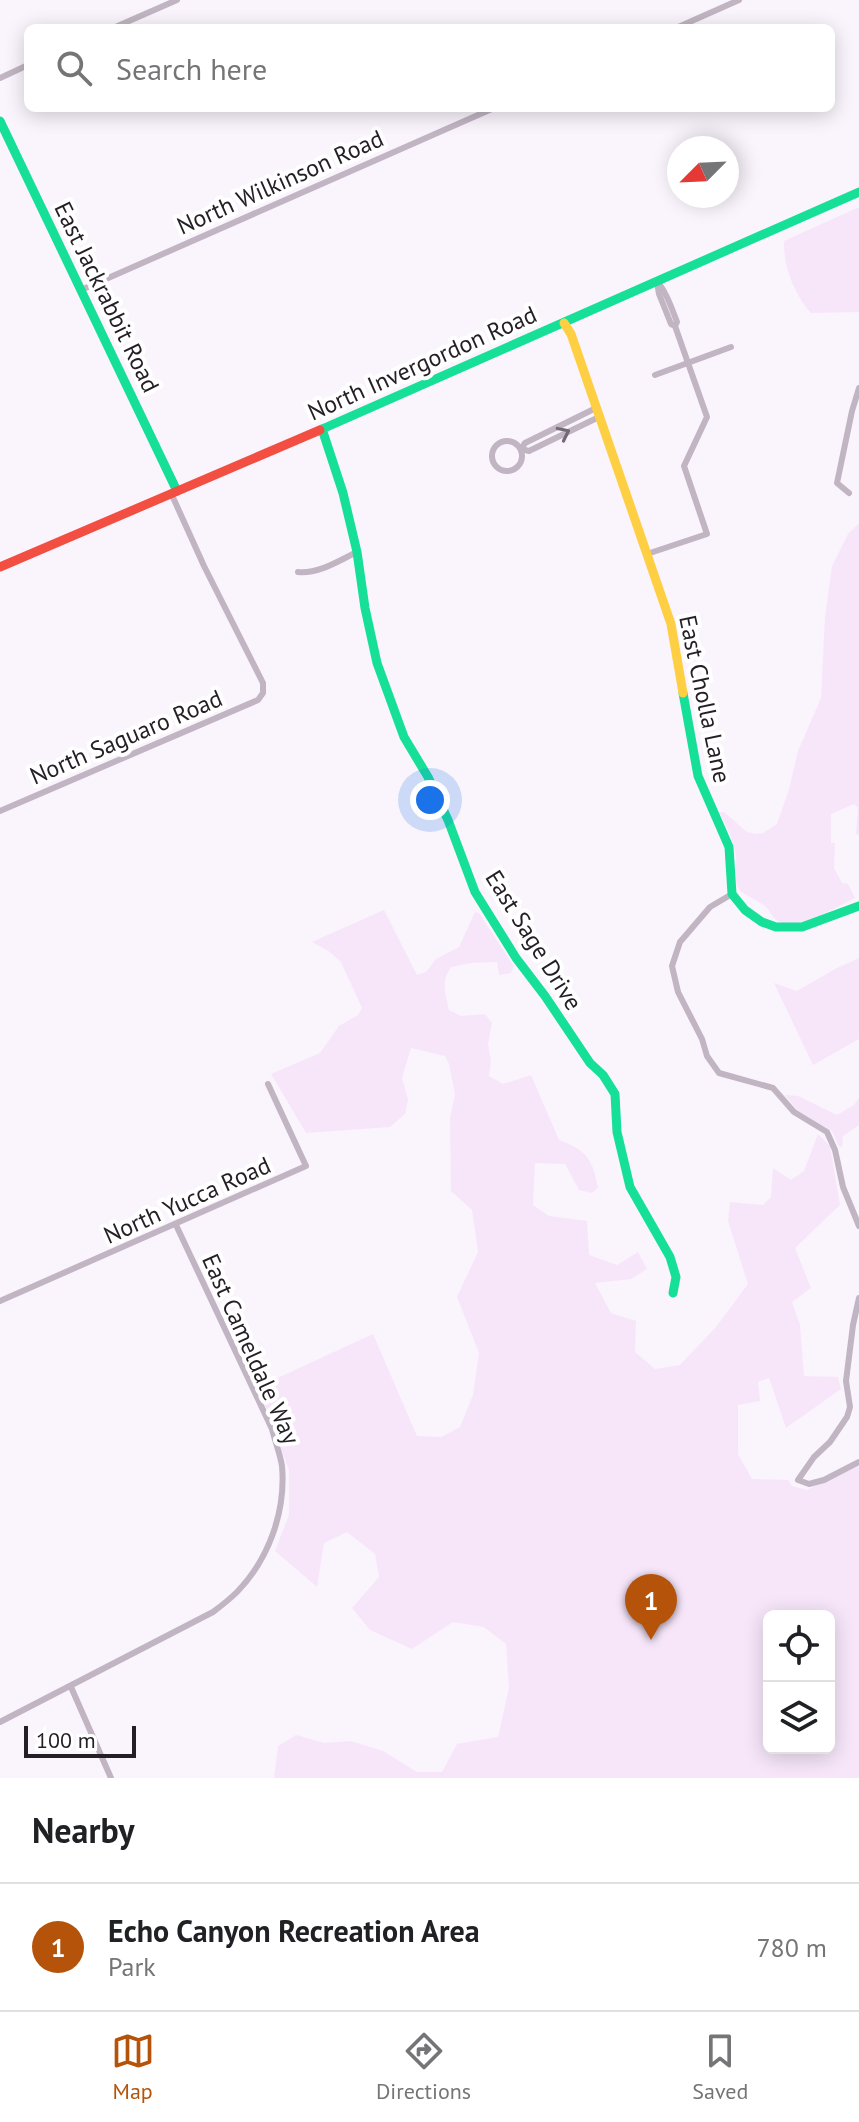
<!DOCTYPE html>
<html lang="en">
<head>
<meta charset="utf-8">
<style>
  :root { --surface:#fff; --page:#f6f6f6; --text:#202124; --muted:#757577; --line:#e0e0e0; --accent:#b45309 }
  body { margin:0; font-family:"PT Sans",sans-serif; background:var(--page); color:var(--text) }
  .controls { position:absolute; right:24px; bottom:24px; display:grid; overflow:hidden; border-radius:12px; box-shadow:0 4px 20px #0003 }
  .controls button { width:72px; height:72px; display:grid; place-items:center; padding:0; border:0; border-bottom:2px solid var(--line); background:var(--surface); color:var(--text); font:40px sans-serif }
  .compass { position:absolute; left:667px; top:136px; width:72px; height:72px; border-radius:50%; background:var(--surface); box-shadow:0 4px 20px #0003; rotate:246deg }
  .scale { position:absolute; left:24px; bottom:20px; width:112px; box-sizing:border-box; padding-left:8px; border:4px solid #241e25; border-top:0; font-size:22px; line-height:28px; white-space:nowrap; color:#241e25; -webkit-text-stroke:6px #fff; paint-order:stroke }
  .you { position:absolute; left:430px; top:800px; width:28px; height:28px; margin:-20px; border:6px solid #fff; border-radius:50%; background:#1a73e8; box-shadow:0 0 0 12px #1a73e833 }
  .badge { display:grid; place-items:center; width:52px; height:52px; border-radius:50%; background:var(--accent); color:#fff; font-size:26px; font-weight:700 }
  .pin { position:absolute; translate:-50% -66px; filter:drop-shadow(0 2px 4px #0008) }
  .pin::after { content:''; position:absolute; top:42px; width:28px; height:24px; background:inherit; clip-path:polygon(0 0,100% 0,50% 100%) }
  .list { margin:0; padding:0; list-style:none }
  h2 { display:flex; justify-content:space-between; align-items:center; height:104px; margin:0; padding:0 32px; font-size:34px }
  h2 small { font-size:26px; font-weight:400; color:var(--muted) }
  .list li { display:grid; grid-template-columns:52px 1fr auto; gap:24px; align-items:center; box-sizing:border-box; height:128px; padding:0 32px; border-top:2px solid var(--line) }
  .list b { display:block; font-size:30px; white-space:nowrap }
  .list p { margin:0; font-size:26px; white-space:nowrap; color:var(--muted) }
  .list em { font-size:26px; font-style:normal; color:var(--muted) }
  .icon { flex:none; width:44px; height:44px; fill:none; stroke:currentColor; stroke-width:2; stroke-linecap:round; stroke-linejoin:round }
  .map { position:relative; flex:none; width:859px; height:1778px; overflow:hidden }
  .search { position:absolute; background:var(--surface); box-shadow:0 4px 20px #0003; left:24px; right:24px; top:24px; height:88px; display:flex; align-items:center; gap:20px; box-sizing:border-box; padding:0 28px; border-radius:12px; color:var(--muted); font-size:30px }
  .sheet { height:232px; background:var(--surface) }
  nav { display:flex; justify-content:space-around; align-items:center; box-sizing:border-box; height:112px; border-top:2px solid var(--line); background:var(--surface); font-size:22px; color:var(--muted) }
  nav a { display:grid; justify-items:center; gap:4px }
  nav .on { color:var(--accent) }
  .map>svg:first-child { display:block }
  .green { fill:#f7e6fa; fill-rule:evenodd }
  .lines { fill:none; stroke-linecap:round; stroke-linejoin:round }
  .street { stroke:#c1b4c3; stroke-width:6 }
  .fast { stroke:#16e098; stroke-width:9 }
  .slow { stroke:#ffcf43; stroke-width:9 }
  .jam { stroke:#f24e42; stroke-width:9 }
  .oneway { stroke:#726974 }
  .labels { text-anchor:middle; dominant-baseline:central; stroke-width:8; stroke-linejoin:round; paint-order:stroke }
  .street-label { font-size:24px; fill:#241e25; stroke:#fff }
</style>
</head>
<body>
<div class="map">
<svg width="859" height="1778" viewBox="0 0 859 1778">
  <rect width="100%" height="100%" fill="#faf4fc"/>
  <g class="green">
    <path d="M 859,207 L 859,312 L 811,313 C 794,295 783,265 784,241 Z"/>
    <path d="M 859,523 L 859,835 L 856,834 L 858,808 L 854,804 L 831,814 L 831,843 L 835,843 L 834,868 L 842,883 L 848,884 L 855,898 C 838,906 792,935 775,919 C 768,912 771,909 759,902 C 750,896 739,894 736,882 C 734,875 737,866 736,858 C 734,841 727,826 719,812 L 724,812 L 747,832 L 755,834 L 763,833 L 777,824 L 789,789 L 798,751 L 821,698 L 825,617 L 832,566 L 848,534 Z"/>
    <path d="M 384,910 L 417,975 L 426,972 L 436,959 L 459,947 L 475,912 L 479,913 L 514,966 L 511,973 L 499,975 L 497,962 L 471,963 L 451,967 C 441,982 445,993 449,1010 L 461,1016 L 485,1014 L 492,1023 L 488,1044 L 491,1061 L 489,1076 L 503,1084 L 531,1075 L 559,1140 C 587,1150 593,1160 598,1188 L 592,1193 L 579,1190 L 565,1164 L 535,1163 L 533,1205 L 549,1216 L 587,1221 L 589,1255 L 617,1265 L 638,1252 L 647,1269 L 631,1279 L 595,1283 L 611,1313 L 636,1321 L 635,1352 L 655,1369 L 680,1365 L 716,1327 L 748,1284 L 728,1221 L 730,1202 L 763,1205 L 771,1197 L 773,1168 L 791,1180 L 804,1171 L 818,1134 L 830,1146 L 840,1205 L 795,1248 L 811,1288 L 792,1302 L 800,1325 L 804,1376 L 838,1377 L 841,1389 L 786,1428 L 769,1378 L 758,1382 L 760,1401 L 738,1405 L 738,1454 L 752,1479 L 788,1480 L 792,1486 L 807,1490 L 859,1465 L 859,1778 L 274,1778 L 278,1746 L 296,1735 L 324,1743 L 351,1741 L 383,1751 L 417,1772 L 442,1772 L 457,1744 L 498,1737 L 509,1688 L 506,1644 L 484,1627 L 453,1622 L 412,1649 L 370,1630 L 352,1608 L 379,1577 L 375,1554 L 347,1532 L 324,1543 L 317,1587 L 275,1551 L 289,1515 L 289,1470 L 258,1387 L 373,1334 L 417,1436 L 441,1437 L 460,1427 L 473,1395 L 479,1353 L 457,1297 L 478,1252 L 472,1210 L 451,1191 L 450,1118 L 455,1094 L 449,1064 L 445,1056 L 411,1048 L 402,1078 L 408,1100 L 405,1114 L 390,1127 L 306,1133 L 271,1074 L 320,1053 L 339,1026 L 358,1015 L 362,1008 L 341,962 L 330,952 L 312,942 ZM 769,1616 L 829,1616 L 829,1748 L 769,1748 Z"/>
    <path d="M 859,958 L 859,1039 L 813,1065 L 774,983 L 797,991 L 835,969 Z"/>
    <path d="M 785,1095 L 798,1096 L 837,1115 L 854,1105 L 859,1098 L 859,1125 L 843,1136 L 842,1147 L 839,1146 L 832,1131 L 798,1111 Z"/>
  </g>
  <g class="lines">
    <g class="street">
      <path d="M 113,28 L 177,0"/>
      <path d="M 676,28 L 739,0"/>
      <path d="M 0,78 L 28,65"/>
      <path d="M 660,285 C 668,296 672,309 677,322 L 675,326"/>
      <path d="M 81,290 L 494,108"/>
      <path d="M 655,375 L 731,347"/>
      <path d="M 596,408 L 525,443 L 521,449 L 529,451 L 599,417"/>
      <circle cx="507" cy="456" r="15"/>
      <path d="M 849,493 L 837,483 L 852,411 L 859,388"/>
      <path d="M 647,554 L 707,534 L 684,466 L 707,417 L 675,326 L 671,324 L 659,294 L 657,282"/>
      <path d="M 298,572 C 319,574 338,561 357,552"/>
      <path d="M 0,811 L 258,700 L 263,693 L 263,683 L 204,566 L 171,493"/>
      <path d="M 732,894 L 710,907 L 680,942 L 672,966 L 678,992 L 702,1039 L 707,1056 L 719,1073 L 773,1088 L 794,1112 L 827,1132 L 835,1150 L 843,1187 L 859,1226"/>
      <path d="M 859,1298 L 853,1325 L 846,1381 L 850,1407 L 847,1417 L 830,1442 L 814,1457 L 798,1480 L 809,1484 L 824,1480 L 859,1462"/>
      <path d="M 0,1301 L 306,1166 L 268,1084"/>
      <path d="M 71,1687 L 111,1778"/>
      <path d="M 0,1722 L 213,1612 C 221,1606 230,1599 237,1592 C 269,1559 286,1511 282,1466 C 280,1454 275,1441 272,1429 L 176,1225"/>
    </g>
    <g class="fast">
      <path d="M 0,121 L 177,491"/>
      <path d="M 322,429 L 343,493 L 357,552 L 365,608 L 377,663 L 404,737 L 428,777 L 448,820 L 475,892 L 516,958 L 545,996 L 590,1063 L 603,1075 L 615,1094 L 617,1132 L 630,1187 L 670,1257 L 676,1277 L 673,1293"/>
      <path d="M 320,430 L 859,192"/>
      <path d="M 683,693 L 698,776 L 729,847 L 732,894 L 745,910 L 762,922 L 776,927 L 802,927 L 859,906"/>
    </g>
    <path class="slow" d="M 564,323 L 571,334 L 671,624 L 683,693"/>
    <path class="jam" d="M 0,567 L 320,430"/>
  </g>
  <defs><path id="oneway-chevron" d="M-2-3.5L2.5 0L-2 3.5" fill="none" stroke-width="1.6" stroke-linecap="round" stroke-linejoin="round" transform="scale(2)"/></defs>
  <use class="oneway" href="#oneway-chevron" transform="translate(564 433) rotate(-26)"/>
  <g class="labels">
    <g class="street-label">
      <text transform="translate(280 182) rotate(-24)">North Wilkinson Road</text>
      <text transform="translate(107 297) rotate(64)">East Jackrabbit Road</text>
      <text transform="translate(422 363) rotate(-24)">North Invergordon Road</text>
      <text transform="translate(705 699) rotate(78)">East Cholla Lane</text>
      <text transform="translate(126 737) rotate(-23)">North Saguaro Road</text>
      <text transform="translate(534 940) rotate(58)">East Sage Drive</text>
      <text transform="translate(187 1200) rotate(-24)">North Yucca Road</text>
      <text transform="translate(251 1349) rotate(66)">East Cameldale Way</text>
    </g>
  </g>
</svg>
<div class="controls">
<button><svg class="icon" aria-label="locate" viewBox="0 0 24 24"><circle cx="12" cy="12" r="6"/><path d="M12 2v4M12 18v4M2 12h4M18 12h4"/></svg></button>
<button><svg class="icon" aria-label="layers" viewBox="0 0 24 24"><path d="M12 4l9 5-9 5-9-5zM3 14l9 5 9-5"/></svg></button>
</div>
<svg class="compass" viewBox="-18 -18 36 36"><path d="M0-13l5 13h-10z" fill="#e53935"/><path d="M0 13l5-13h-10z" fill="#757577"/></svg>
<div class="scale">100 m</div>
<div class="you"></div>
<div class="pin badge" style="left:651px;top:1640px">1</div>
<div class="search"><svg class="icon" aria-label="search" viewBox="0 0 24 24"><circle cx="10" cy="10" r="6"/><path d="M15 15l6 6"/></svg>Search here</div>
</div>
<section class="sheet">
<h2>Nearby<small></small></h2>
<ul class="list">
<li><span class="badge">1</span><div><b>Echo Canyon Recreation Area</b><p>Park</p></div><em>780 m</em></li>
</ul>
</section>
<nav>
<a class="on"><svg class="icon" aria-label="map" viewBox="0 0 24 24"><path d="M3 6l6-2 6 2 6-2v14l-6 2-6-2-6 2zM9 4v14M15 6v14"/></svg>Map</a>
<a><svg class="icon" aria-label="directions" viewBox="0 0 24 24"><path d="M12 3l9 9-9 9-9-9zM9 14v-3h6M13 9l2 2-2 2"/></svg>Directions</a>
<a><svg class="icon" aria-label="saved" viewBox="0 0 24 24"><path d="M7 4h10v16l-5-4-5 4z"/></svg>Saved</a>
</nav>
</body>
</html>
